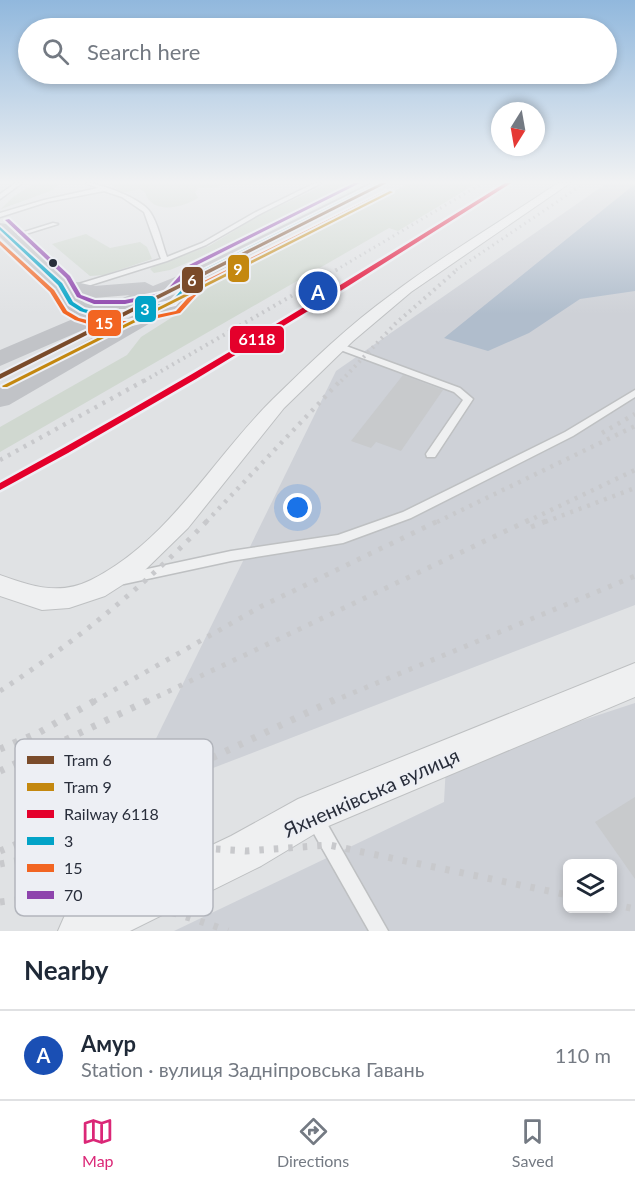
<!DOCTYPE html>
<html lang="en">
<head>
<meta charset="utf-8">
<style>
  :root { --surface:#fff; --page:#f6f6f7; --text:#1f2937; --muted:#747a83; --line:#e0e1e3; --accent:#db2777 }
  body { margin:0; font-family:Lato,sans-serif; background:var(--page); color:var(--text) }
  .controls { position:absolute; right:18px; bottom:18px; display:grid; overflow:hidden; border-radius:9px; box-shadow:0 3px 9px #0003 }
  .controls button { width:54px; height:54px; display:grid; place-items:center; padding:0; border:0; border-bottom:2px solid var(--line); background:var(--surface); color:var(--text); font:30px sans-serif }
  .compass { position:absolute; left:491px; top:102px; width:54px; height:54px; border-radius:50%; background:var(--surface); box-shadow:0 3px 9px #0003; rotate:191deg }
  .you { position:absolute; left:298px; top:508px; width:21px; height:21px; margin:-15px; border:4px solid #fff; border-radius:50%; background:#1a73e8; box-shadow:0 0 0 9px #1a73e833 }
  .badge { display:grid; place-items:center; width:39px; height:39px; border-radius:50%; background:var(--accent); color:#fff; font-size:20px; font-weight:700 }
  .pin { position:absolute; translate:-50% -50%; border:3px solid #fff; box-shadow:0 2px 6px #0006 }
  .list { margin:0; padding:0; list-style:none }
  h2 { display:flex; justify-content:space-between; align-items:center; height:78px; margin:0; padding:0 24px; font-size:26px }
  h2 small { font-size:20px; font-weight:400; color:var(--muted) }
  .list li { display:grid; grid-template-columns:39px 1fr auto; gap:18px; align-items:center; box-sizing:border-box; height:90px; padding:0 24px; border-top:2px solid var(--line) }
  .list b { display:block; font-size:22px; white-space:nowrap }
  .list p { margin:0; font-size:20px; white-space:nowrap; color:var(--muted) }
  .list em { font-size:20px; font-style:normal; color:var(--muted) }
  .icon { flex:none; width:33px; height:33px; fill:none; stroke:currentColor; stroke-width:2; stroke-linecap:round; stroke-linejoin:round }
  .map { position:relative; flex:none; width:635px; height:931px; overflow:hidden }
  .search { position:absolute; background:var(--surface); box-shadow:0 3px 9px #0003; left:18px; right:18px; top:18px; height:66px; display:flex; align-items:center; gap:15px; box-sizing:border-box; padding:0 21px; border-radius:33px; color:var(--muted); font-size:22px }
  .sheet { height:168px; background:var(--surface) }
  nav { display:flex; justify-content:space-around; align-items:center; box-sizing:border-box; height:84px; border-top:2px solid var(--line); background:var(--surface); font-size:16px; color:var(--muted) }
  nav a { display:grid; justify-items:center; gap:3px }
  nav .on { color:var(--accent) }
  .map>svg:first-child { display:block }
  .built { fill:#ced1d7; fill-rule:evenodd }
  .green { fill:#d0d8d0 }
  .water { fill:#b0bdcc }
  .building { fill:#c8cacc }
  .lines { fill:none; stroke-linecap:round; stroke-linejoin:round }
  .service-casing { stroke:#bec0c2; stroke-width:3 }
  .minor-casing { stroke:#bec0c2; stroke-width:2 }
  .tertiary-casing { stroke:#bec0c2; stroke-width:2 }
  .service { fill:#eff0f1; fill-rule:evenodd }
  .minor { fill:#eff0f1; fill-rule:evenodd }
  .tertiary { fill:#eff0f1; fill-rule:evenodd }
  .secondary { fill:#c1c3c7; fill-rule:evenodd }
  .rail-far4 { stroke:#c8c9cc; stroke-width:3; stroke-dasharray:1.5 4; stroke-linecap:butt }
  .rail-far3 { stroke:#c8c9cc; stroke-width:4; stroke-dasharray:2 4.5; stroke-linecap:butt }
  .rail-far2 { stroke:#c8c9cc; stroke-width:4.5; stroke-dasharray:3 6; stroke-linecap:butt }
  .rail-far1 { stroke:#c8c9cc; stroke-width:5; stroke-dasharray:4 8; stroke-linecap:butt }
  .rail { stroke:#c8c9cc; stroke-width:7; stroke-dasharray:4.5 10; stroke-linecap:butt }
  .bus-1-casing { stroke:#edeff4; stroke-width:4 }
  .bus-2-casing { stroke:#edeff4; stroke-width:4 }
  .bus-3-casing { stroke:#edeff4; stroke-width:4 }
  .bus-1 { fill:#02a3c7; fill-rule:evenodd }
  .bus-2 { fill:#f26522; fill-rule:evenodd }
  .bus-3 { fill:#8e44ad; fill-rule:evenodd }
  .rail-1-casing { stroke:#edeff4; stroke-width:5 }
  .rail-1 { fill:#e4002b; fill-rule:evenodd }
  .tram-1-casing { stroke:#edeff4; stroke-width:4 }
  .tram-2-casing { stroke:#edeff4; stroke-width:4 }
  .tram-1 { fill:#7a4b2a; fill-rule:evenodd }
  .tram-2 { fill:#c4880f; fill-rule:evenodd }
  .bus-dot { fill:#292e3b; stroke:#edeff4; stroke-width:2 }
  .labels { text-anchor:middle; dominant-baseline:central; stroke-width:4.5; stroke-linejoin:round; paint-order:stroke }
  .near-street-label { font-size:20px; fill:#292e3b; stroke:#edeff4 }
  .key { fill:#edeff4; stroke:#b2b5bc; stroke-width:1.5 }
  .key-label { font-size:16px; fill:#292e3b }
  .line-badge { stroke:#edeff4; stroke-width:2 }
  .badge-label { font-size:16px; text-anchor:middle; font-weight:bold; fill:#fff }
</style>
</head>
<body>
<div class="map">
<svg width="635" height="931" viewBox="0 0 635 931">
  <rect width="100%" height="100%" fill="#e0e2e4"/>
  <g class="built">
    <path d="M 607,183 L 635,183 L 635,605 L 125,802 L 336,371 Z"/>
    <path d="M 635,703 L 635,931 L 174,931 L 444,802 L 446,765 ZM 568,864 L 612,864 L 612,908 L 568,908 Z"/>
  </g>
  <g class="green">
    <path d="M 35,183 L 60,183 L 53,190 L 1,209 L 13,197 Z"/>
    <path d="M 110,183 L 225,183 L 215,188 L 198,188 L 195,192 L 198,198 C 183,208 151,215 145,192 L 140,189 L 121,193 Z"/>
    <path d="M 329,183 L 353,183 L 194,260 L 170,270 L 154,273 L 150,269 L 154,266 L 209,246 L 260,215 Z"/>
    <path d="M 410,183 L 477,183 L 398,231 L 389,228 L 0,452 L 0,427 L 127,355 L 141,337 L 182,311 L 208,288 L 276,251 Z"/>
    <path d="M 86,234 L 110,248 L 140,242 L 147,247 L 152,259 L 104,275 L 90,276 L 52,244 Z"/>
  </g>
  <path class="water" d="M 635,184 L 635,291 L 580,299 L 529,333 L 488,351 L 444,338 Z"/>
  <g class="building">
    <path d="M 403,375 L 443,390 L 401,451 L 376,442 L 371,448 L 351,441 Z"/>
    <path d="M 635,797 L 635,879 L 595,822 Z"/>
  </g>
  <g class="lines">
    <g class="service-casing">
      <g id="service">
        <path d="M 16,183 L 22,183 L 0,199 L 0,194 Z"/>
        <path d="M 86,183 C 100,183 142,199 150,212 C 158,223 162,244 167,257 L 202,243 L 254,213 L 315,183 L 322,183 L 258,215 L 206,245 L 167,261 L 75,290 L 71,288 L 72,286 L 161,259 L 144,212 L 122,197 L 104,191 L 47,202 L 0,217 L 0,213 L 44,200 L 98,188 Z"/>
        <path d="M 53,223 L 58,224 L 13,238 L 8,237 Z"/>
        <path d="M 338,343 L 460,388 L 473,399 L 435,457 L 427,457 L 426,454 L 463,400 L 454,392 L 335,348 L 335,344 Z"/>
        <path d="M 635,390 L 635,397 L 573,436 L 411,518 L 343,543 L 231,561 L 124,584 L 120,583 L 118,579 L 120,575 L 124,574 L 231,551 L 338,535 L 403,512 L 565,432 Z"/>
        <path d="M 315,811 L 321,813 L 388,931 L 369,931 L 309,825 L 307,819 L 309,813 Z"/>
      </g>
    </g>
    <g class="minor-casing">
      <path id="minor" d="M 558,183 L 570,183 L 411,292 L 353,341 L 284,408 L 188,528 L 144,571 L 105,596 L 69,608 L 42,610 L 0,596 L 0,575 C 31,586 59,596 91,580 C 170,540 212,459 273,399 C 311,362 349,325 392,294 C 445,254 503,220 558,183 Z"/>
    </g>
    <g class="tertiary-casing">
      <path id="tertiary" d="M 635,663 L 635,697 L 326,827 L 261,866 L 130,931 L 58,931 L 65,915 L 231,836 L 298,799 Z"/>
    </g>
    <use href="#service" class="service"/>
    <use href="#minor" class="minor"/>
    <use href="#tertiary" class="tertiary"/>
    <g class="secondary">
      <path d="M 369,183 L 389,183 L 204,279 L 119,315 L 117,319 L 106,320 L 0,366 L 0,350 L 80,316 L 64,307 L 52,287 L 0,237 L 0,223 L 6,224 L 67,280 L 94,286 L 145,282 L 153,286 L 190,271 ZM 76,294 L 94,298 L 130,295 C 112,302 89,315 76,294 Z"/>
      <path d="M 176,294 L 183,296 L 186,300 L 183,304 L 9,405 L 0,407 L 0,388 L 169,296 Z"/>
    </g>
    <g class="rail-far4">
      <path d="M 336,270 L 483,183"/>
      <path d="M 456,270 L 585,183"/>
    </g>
    <g class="rail-far3">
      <path d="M 144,381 L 338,269"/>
      <path d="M 341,381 L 395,324 L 458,269"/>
    </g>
    <g class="rail-far2">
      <path d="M 602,433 L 635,414"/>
      <path d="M 0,460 L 147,379"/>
      <path d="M 206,522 L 342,379"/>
      <path d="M 437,522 L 635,426"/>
      <path d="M 526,522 L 635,470"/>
      <path d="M 545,522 L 635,488"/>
    </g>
    <g class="rail-far1">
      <path d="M 531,527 L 549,520"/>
      <path d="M 0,691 C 75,642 146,585 208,520"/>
      <path d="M 93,702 L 260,607 L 440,520"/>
      <path d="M 146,702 L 529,520"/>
      <path d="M 331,702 L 635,576"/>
    </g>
    <g class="rail">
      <path d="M 0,749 L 40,732 L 96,700"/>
      <path d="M 0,771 L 149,700"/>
      <path d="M 0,851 L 123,800 L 334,700"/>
      <path d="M 0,864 L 61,852 L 158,845 L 246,851 L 329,845 L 568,895"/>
      <path d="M 0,902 C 87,890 146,901 228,931"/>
      <path d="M 612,904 L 635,909"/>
    </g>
    <g class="bus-1-casing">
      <path id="bus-1" d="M 377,183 L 383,183 L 199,276 L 175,304 L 126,315 L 93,315 L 80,311 L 69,304 L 58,285 L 0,230 L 0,227 L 62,283 L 73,302 L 84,309 L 93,311 L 126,311 L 171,302 L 195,274 Z"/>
    </g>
    <g class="bus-2-casing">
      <path id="bus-2" d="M 386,191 L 389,192 L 206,284 L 180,313 L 127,325 L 91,325 L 75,320 L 63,313 L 50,292 L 0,245 L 0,241 L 54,290 L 67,311 L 79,318 L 91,321 L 127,321 L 176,311 L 202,282 Z"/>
    </g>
    <g class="bus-3-casing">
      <path id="bus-3" d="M 354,183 L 360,183 L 193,267 L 169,294 L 125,304 L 94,304 L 77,297 L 66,278 L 5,220 L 9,219 L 70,276 L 81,295 L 95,300 L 125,300 L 165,292 L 189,265 Z"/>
    </g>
    <use href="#bus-1" class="bus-1"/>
    <use href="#bus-2" class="bus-2"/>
    <use href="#bus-3" class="bus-3"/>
    <g class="rail-1-casing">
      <path id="rail-1" d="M 505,183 L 511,183 L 323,302 L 196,379 L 68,453 L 0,490 L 0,483 C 172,389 339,287 505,183 Z"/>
    </g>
    <use href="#rail-1" class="rail-1"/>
    <g class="tram-1-casing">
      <path id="tram-1" d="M 381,183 L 387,183 L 0,379 L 0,374 Z"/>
    </g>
    <g class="tram-2-casing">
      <path id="tram-2" d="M 390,191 L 393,192 L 7,387 L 3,387 L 2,386 Z"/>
    </g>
    <use href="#tram-1" class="tram-1"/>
    <use href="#tram-2" class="tram-2"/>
  </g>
  <linearGradient id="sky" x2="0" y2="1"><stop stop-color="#91b8dd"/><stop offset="0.58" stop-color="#f1f2f3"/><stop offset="1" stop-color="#f1f2f3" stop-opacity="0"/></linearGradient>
  <rect width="635" height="314" fill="url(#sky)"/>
  <circle class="bus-dot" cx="53" cy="263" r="5"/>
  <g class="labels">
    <g class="near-street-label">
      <text transform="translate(371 792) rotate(-24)">Яхненківська вулиця</text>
    </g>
  </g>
  <rect x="15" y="739" width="198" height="177" rx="9" class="key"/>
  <rect x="27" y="756" width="27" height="8" fill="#7a4b2a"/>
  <rect x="27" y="783" width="27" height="8" fill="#c4880f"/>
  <rect x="27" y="810" width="27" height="8" fill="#e4002b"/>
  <rect x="27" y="837" width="27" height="8" fill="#02a3c7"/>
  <rect x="27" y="864" width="27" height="8" fill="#f26522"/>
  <rect x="27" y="891" width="27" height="8" fill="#8e44ad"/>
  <g class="key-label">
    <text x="64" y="766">Tram 6</text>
    <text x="64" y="793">Tram 9</text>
    <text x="64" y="820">Railway 6118</text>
    <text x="64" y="847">3</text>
    <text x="64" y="874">15</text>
    <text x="64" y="901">70</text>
  </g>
  <g class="line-badge">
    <rect x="227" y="254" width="23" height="29" rx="6" fill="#c4880f"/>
    <rect x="181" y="266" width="23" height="28" rx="6" fill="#7a4b2a"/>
    <rect x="134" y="295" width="23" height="28" rx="6" fill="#02a3c7"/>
    <rect x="87" y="309" width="35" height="28" rx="6" fill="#f26522"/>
    <rect x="229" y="325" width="56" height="29" rx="6" fill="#e4002b"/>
  </g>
  <g class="badge-label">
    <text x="238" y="275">9</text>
    <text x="192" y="286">6</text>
    <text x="145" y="315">3</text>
    <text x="104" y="329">15</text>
    <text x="257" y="345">6118</text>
  </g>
</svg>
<div class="controls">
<button><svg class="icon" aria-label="layers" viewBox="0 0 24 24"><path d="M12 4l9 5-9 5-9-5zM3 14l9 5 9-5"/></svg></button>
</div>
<svg class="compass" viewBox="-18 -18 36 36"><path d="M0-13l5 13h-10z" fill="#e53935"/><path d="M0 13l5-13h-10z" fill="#747a83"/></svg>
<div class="you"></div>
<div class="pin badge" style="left:318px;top:291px;background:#1a4fb4">A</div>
<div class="search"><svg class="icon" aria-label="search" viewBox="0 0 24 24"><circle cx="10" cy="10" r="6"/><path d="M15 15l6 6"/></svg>Search here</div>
</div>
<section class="sheet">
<h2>Nearby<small></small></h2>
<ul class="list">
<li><span class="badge" style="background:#1a4fb4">A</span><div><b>Амур</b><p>Station · вулиця Задніпровська Гавань</p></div><em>110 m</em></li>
</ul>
</section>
<nav>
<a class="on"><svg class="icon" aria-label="map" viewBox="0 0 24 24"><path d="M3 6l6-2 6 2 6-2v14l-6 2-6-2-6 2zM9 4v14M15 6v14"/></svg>Map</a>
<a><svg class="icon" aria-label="directions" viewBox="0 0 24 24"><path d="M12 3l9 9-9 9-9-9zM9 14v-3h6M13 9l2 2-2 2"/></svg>Directions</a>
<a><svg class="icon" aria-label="saved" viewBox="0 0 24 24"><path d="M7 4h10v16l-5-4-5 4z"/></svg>Saved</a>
</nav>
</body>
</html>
